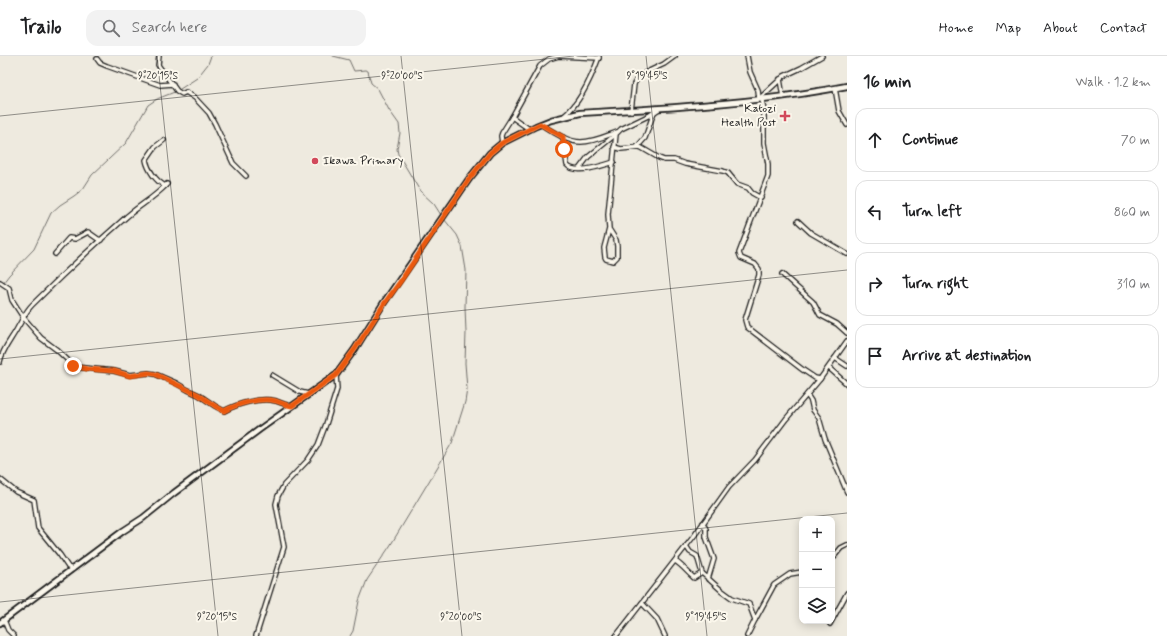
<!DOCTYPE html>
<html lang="en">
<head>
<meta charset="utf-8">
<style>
  :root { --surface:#fff; --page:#f2f2f2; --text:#202124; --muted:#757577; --line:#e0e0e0 }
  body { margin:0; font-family:Mynerve,sans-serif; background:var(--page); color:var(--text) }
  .controls { position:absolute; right:12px; bottom:12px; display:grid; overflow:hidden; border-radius:8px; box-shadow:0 2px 10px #0003 }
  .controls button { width:36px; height:36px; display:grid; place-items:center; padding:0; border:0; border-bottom:1px solid var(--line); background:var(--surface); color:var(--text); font:20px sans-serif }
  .stop { position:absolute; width:12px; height:12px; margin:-9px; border:3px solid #ea580c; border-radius:50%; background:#fff }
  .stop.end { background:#ea580c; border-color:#fff; box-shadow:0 1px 4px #0008 }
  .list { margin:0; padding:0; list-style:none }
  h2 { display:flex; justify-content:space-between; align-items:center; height:52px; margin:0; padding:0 16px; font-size:17px }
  h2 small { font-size:13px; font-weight:400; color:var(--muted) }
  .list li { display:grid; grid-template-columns:26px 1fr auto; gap:12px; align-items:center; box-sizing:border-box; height:64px; margin:0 8px 8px; padding:0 8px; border:1px solid var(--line); border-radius:12px }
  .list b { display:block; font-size:15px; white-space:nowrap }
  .list em { font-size:13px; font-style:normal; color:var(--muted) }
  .icon { flex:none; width:22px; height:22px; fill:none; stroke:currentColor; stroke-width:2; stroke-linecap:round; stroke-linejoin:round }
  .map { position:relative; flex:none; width:847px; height:580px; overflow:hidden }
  header { display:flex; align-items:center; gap:24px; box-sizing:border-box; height:56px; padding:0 20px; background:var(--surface); border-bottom:1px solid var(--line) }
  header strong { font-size:19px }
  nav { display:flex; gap:22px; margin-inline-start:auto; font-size:14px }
  .search { width:280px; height:36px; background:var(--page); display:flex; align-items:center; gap:10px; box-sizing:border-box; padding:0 14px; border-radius:12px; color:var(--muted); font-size:15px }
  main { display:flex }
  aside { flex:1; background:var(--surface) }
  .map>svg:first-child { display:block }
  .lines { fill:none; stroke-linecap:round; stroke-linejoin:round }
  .stream { stroke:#6f6d69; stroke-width:1 }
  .minor-casing { stroke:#1c1c1c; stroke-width:6 }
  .major-casing { stroke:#1c1c1c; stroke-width:8 }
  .minor { stroke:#fbf7ec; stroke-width:3.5 }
  .major { stroke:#fbf7ec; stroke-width:4.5 }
  .route { stroke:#ea580c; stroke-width:5 }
  .ticks { fill:none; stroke:#1c1c1c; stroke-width:1; stroke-opacity:0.45 }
  .poi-dot { fill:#d1495b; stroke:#fbf7ec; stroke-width:1.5 }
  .labels { text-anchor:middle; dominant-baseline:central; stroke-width:4; stroke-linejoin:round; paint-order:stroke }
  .poi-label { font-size:12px; fill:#1c1c1c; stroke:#fbf7ec; text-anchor:end }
  .ticks-label { font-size:10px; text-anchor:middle; fill:#1c1c1c; stroke:#fbf7ec; stroke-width:4; stroke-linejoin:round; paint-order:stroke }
</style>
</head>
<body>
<header>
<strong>Trailo</strong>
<div class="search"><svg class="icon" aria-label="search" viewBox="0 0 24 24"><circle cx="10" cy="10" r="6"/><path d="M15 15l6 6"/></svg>Search here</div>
<nav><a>Home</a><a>Map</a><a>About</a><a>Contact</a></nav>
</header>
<main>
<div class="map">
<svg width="847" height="580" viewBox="0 0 847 580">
  <rect width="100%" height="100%" fill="#eeeadf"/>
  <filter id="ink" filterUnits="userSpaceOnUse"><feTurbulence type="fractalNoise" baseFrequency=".025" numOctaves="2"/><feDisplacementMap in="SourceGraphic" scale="8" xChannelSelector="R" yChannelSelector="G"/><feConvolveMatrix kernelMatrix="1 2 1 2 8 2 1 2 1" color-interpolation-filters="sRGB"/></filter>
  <g filter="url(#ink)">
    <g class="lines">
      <g class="stream">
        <path d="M 333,0 L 349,4 L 354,15 L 365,14 L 368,15 L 371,27 L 378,33 L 389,54 L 399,68 L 400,77 L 397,93 L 398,98 L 420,135 L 434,148 L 441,159"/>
        <path d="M 3,227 L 9,219 L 34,193 L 51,157 L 60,149 L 74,140 L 83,133 L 92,119 L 126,87 L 148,49 L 157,43 L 177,35 L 197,22 L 208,8 L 211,0"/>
        <path d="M 350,580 L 353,575 L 359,545 L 367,524 L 390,490 L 452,387 L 465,346 L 467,333 L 465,307 L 466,276 L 465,251 L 466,214 L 462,190 L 457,179 L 444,163"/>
      </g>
      <g class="minor-casing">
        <g id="minor">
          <path d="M 159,0 L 158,9 L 177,35 L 182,38 L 186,36 L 195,42 L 209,57 L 215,68 L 233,107 L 246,120"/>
          <path d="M 747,0 L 750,16 L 758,34 L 759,43"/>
          <path d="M 97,3 L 100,7 L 107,10 L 160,29 L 173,28"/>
          <path d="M 780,23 L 783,41"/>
          <path d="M 835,32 L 839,55 L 847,69"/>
          <path d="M 760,42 L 784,20 L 801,12 L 822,0"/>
          <path d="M 762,44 L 764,54 L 764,87 L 768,108 L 768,120 L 739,197 L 741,202 L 755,208 L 759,213 L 759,219 L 745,264 L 747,271 L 803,314 L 815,322 L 820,323"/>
          <path d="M 631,55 L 634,28 L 637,23 L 645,17 L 664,8 L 675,0"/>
          <path d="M 564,60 C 580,47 592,20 599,1"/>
          <path d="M 512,61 L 529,73"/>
          <path d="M 540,68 C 552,75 567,86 581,86 C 593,86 606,80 617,76"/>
          <path d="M 563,81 L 567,109 C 575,119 602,110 614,106"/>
          <path d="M 164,84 L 155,91 L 146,104 C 148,114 156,125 165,130"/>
          <path d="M 502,87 L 501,80 L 502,77 L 512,61 L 540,10 L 549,3 L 559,0 L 599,2"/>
          <path d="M 614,91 L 621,93 L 640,91 L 659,102 L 664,104 L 674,104 L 685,108 L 723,115 L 728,117 L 737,128 L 748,132 L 752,137 L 761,142"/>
          <path d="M 637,91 L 645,82 L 654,56"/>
          <path d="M 579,113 L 588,101 L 615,79"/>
          <path d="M 798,165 L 811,177 L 847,198"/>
          <path d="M 609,173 L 604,192 L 605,201 L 606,203 L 613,205 L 617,201 L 617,190 L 616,184 L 609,173 L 608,158 L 616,78 L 621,73 L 650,59 L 659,53"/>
          <path d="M 55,198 L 69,182 L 75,183 L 88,176 L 98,183 L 101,184"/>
          <path d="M 782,218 L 813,246 L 820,259 L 837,268 L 847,277"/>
          <path d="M 0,226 L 9,232 L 12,244 L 23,261 L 41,282 L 57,294 L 75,311 L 114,315 L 130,319 L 148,317 L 155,318 L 176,327 L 188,334 L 199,339 L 215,350 L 224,355 C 237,348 260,341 276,345 C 281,347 286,349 292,350"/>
          <path d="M 835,302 L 847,310"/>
          <path d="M 0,306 C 2,293 12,283 18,271 C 23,263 25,256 32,249 C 62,219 92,191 124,163 C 138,150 153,143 167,128"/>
          <path d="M 829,312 L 847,328"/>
          <path d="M 272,319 L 300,336 L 308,338"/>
          <path d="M 807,339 L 811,345 L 813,354 L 819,362 L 825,383 L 847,436"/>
          <path d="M 0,423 L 16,436 L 34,444 L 38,472 L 60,499 L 68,511 L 73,513"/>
          <path d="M 703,467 L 706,473 L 706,481 L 714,503 L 708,523"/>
          <path d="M 686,490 L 690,496 L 697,500 L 702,517 L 721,534 L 732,542 L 749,548 L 755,564 L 747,580"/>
          <path d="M 832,503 L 841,492 L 847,489"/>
          <path d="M 675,505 C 682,509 687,516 694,522 L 702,517"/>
          <path d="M 642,547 L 657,563 L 665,580"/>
          <path d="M 4,564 L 8,574 L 14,580"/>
          <path d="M 755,564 L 774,529 L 790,518 L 802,516"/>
          <path d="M 830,568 L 847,537"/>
          <path d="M 256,580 L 284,491 L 276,448 L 278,440 L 284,429 L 308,404 L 318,389 L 326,368 L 337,333 L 336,319"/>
          <path d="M 616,580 L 694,480 L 729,431 L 755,404 L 786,363 L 820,323 L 847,285"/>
        </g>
      </g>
      <g class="major-casing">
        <path id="major" d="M 0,567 L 123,475 L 143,462 L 174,437 L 260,373 L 336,319 L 355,293 L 383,248 L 469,123 L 490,97 L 502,87 L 536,70 L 551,64 L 580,57 C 670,52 759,47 847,30"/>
      </g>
      <use href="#minor" class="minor"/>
      <use href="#major" class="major"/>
    </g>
  </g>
  <g class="lines" filter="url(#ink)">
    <path class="route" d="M 73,310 L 87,313 L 114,315 L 130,320 L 148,317 L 155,318 L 199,339 L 215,350 L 224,355 C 237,348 260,341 276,345 C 281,347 286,349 292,350 L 336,319 L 355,293 L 384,248 L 400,226 L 469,123 L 490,97 L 502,87 L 540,68 L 563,81 L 564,93"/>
  </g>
  <path class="ticks" d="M 157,0 L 218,580M 401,0 L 462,580M 646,0 L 707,580M 0,60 L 574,0M 0,303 L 847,214M 0,546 L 847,457"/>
  <g class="poi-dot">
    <path d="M783 54h4v4h4v4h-4v4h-4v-4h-4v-4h4z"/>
    <circle cx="315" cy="105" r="4"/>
  </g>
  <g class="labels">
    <g class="poi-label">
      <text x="776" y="53">Katozi<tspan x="776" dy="14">Health Post</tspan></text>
      <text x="323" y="105" text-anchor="start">Ikawa Primary</text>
    </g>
  </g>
  <g class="ticks-label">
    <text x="158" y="23">9°20'15"S</text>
    <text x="402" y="23">9°20'00"S</text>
    <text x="647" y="23">9°19'45"S</text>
    <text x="217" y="564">9°20'15"S</text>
    <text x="461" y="564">9°20'00"S</text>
    <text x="706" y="564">9°19'45"S</text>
  </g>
</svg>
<div class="controls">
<button>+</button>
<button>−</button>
<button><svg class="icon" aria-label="layers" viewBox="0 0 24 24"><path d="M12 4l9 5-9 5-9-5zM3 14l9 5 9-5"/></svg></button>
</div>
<div class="stop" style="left:564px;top:93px"></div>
<div class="stop end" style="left:73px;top:310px"></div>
</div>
<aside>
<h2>16 min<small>Walk · 1.2 km</small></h2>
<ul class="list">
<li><svg class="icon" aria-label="ahead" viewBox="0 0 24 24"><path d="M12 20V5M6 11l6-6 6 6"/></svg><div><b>Continue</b></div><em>70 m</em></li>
<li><svg class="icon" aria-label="left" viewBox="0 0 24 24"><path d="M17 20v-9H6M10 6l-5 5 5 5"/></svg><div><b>Turn left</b></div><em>860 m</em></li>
<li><svg class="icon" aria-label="right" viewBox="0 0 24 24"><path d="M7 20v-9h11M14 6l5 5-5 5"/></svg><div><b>Turn right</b></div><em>310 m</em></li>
<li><svg class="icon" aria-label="arrive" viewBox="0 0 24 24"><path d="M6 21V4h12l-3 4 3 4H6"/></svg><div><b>Arrive at destination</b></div></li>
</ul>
</aside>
</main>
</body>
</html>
